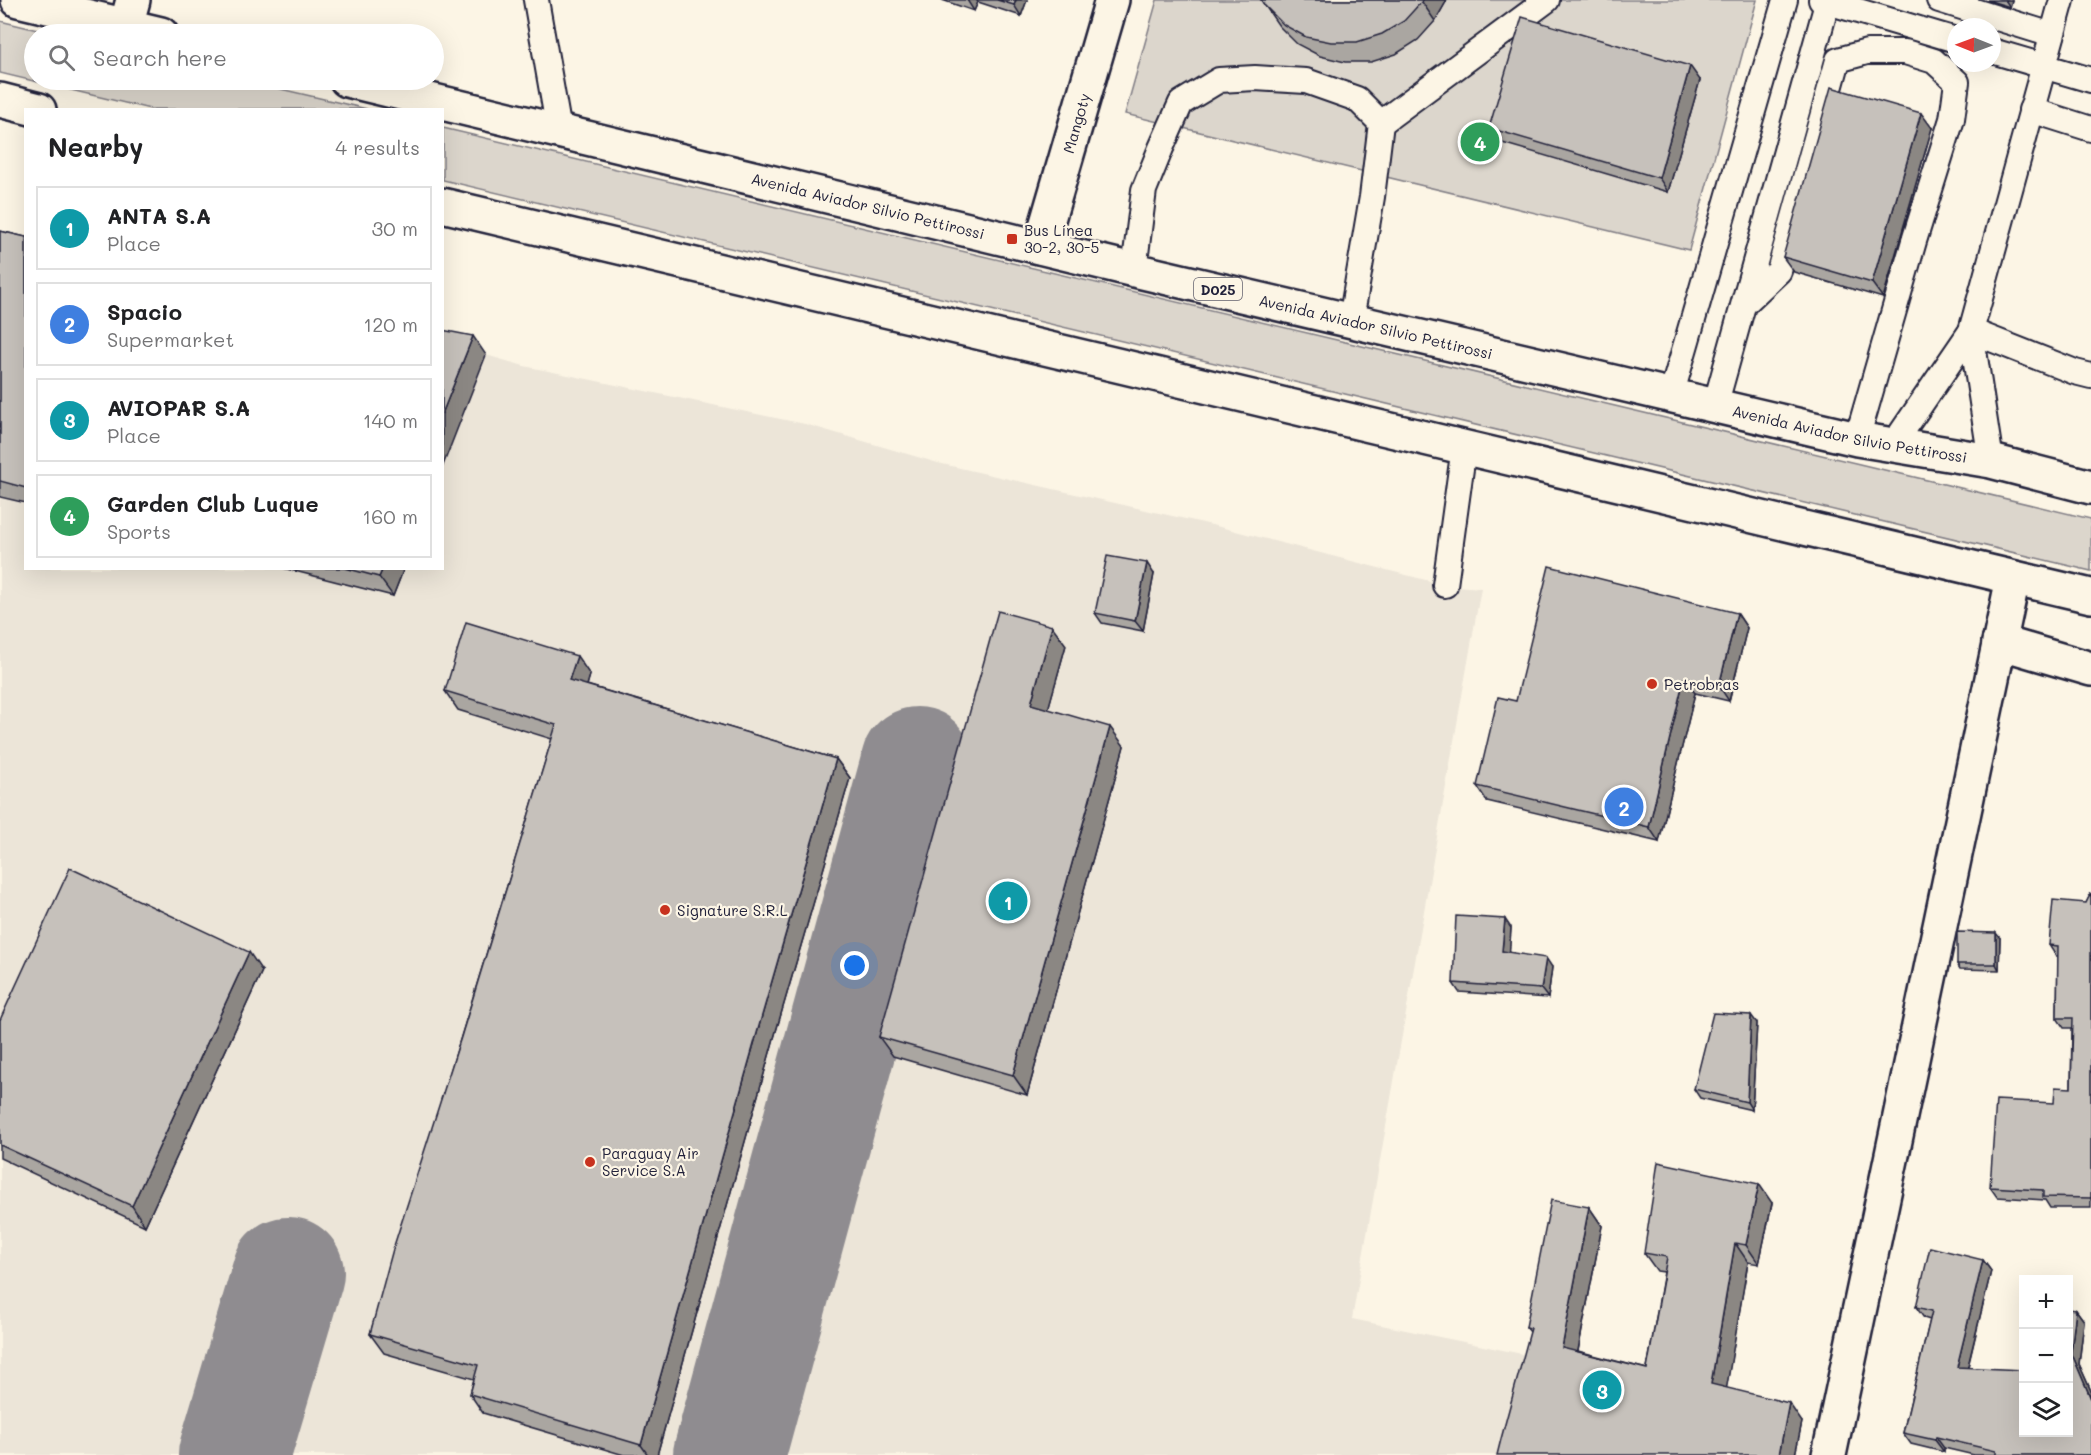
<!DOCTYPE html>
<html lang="en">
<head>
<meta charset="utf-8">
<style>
  :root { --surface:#fff; --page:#f6f6f6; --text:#202124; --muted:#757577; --line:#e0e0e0; --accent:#0f766e }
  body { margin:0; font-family:Mali,sans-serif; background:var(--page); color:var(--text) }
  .controls { position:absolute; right:18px; bottom:18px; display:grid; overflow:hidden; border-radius:0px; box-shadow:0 6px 24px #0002 }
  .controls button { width:54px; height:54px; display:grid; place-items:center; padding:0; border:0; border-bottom:2px solid var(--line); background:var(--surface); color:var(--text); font:30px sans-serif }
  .compass { position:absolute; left:1947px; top:18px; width:54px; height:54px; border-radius:50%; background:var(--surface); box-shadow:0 6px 24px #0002; rotate:271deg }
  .you { position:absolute; left:855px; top:966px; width:21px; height:21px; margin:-15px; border:4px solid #fff; border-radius:50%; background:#1a73e8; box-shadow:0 0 0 9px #1a73e833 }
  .badge { display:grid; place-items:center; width:39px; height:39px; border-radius:50%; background:var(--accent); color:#fff; font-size:20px; font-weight:700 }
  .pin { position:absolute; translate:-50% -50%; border:3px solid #fff; box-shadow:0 2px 6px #0006 }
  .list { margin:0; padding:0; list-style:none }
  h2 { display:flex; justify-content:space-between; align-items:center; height:78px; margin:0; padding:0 24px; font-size:26px }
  h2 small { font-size:20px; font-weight:400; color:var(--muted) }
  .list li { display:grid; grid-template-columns:39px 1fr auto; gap:18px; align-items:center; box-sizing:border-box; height:84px; margin:0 12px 12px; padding:0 12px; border:2px solid var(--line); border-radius:0px }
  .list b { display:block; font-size:22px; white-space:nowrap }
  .list p { margin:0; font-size:20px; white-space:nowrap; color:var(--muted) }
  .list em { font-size:20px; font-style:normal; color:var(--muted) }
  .icon { flex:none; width:33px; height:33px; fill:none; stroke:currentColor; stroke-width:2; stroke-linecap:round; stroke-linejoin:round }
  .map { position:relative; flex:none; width:2091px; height:1455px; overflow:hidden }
  .search { position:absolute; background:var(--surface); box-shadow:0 6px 24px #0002; left:24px; top:24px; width:420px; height:66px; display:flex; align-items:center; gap:15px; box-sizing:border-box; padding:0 21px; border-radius:33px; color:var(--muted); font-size:22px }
  .panel { position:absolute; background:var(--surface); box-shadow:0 6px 24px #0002; left:24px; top:108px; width:420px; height:462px; border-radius:0px }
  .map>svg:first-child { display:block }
  .built { fill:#ece5d8 }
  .green { fill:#dcd6cc; stroke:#7f7c84; stroke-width:1.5 }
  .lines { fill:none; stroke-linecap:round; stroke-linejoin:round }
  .taxiway { stroke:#8f8c90; stroke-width:112 }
  .lane-casing { stroke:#22223b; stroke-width:28 }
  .street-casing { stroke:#22223b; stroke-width:38 }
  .secondary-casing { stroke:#22223b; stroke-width:38 }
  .highway-casing { stroke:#22223b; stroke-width:38 }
  .lane { stroke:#fcf5e5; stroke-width:24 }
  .street { stroke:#fcf5e5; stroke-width:33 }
  .secondary { stroke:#fcf5e5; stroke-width:33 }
  .highway { stroke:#fcf5e5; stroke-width:33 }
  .wall { fill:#aaa6a1; stroke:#22223b; stroke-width:1.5 }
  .shaded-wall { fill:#8b8783; stroke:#22223b; stroke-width:1.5 }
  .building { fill:#c6c1bb; stroke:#22223b; stroke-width:1.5 }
  .poi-dot { fill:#c8321e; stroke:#fcf5e5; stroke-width:2 }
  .labels { text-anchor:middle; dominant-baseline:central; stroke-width:4.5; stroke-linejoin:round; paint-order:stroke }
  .shield { fill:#fcf5e5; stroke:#63616e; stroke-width:1.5 }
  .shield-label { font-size:14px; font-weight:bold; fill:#22223b }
  .street-label { font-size:15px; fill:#22223b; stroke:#fcf5e5 }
  .poi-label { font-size:15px; fill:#22223b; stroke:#fcf5e5; text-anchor:start }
</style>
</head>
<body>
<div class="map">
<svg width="2091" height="1455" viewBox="0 0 2091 1455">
  <rect width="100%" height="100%" fill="#fcf5e5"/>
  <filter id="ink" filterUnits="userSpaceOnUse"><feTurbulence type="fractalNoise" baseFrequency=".0167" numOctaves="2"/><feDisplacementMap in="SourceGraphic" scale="12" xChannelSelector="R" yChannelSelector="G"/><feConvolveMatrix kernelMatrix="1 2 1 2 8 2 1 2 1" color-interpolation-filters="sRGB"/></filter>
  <g filter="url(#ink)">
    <path class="built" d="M 0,247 L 25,253 L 26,568 L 442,568 L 443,347 L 486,355 L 524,366 L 805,424 L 938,463 L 1212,525 L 1445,585 L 1481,588 L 1352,1319 L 1541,1358 L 1795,1455 L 0,1455 Z"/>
    <g class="green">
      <path d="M 1157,0 L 1757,0 L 1689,250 L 1125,114 Z"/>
      <path d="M 0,21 L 54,34 L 34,34 L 34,80 L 242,80 L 367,109 L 150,109 L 0,73 Z"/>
      <path d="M 443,128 L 2091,519 L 2091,571 L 443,180 Z"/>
    </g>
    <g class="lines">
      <g class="taxiway">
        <path d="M 234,1455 L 288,1273"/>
        <path d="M 729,1455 L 917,763"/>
      </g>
      <g class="lane-casing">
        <g id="lane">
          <path d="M 536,0 L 559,131"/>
          <path d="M 1821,0 L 1956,40"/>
          <path d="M 1939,0 L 2052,35"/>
          <path d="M 1992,51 L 2091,80"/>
          <path d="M 2031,110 L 2091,129"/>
          <path d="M 1381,123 L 1547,0"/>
          <path d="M 1134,270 L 1144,190 L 1161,148 L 1181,103 L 1219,80 L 1255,78 L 1306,81 L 1357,99 L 1381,123 L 1372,197 L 1351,320"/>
          <path d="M 1745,303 L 1779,271 L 1838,60 L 1867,52 L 1905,52 L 1934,61 L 1957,82 L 1952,119 L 1914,241 L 1857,439"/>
          <path d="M 1971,331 L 1991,461"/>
          <path d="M 1971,331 L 2075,372 L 2091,376"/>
          <path d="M 1671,396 L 1785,0"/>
          <path d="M 1715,406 L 1828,0"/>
          <path d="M 1893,445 L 1971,331 L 2062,0"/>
          <path d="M 1445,585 L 1464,447"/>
        </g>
      </g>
      <g class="street-casing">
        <g id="street">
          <path id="s1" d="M 1040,247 L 1112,0"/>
          <path d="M 1999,642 L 2091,669"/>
          <path d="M 1829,1455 L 2013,578"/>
        </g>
      </g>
      <g class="secondary-casing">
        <path id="secondary" d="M 126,26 L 133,0"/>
      </g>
      <g class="highway-casing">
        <g id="highway">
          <path d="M 18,0 L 161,34"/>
          <path id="s2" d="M 347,80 L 1134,270 L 1857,439 L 1991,461 L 2091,487"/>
          <path d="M 0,100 L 39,110"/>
          <path d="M 442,205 L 2091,596"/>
        </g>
      </g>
      <use href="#lane" class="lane"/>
      <use href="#street" class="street"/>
      <use href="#secondary" class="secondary"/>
      <use href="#highway" class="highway"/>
    </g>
    <g class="wall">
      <path d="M 942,0 L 1027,0 L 1021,16 L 978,2 L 974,11 Z"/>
      <path d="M 1261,0 L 1447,0 L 1435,21 L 1418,40 L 1396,54 L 1371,62 L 1345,62 L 1320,56 L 1297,44 L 1279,26 Z"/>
      <path d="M 1987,0 L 2012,0 L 2010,7 Z"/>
      <path d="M 1700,80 L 1668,192 L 1499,142 L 1489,128 Z"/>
      <path d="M 1932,128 L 1883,298 L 1794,272 L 1783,257 Z"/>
      <path d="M 0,231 L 26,237 L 26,503 L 0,497 Z"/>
      <path d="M 283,568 L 404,568 L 393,596 Z"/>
      <path d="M 1154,574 L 1143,631 L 1102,623 L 1095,613 Z"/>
      <path d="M 1737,613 L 1747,628 L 1729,701 L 1695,693 L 1659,842 L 1487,801 L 1477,786 L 1516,701 Z"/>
      <path d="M 1066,645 L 1048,709 L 1124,746 L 1027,1095 L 893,1056 L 879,1037 Z"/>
      <path d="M 590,675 L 587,685 L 836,759 L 850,778 L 774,1038 L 657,1455 L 624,1455 L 483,1413 L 470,1394 L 474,1379 L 384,1353 L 370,1334 L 552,739 L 458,710 L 445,691 Z"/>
      <path d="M 2091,893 L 2091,1208 L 2050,1208 L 2045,1200 L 1997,1197 L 1990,1187 L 2054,1103 L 2071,1088 L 2072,1028 L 2064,1028 L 2057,1018 L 2058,956 L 2056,956 L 2049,945 L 2086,903 Z"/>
      <path d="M 1511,928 L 1509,952 L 1552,967 L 1548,998 L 1459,992 L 1453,983 Z"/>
      <path d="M 2000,938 L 1999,970 L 1960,969 L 1957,964 Z"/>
      <path d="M 262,971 L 145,1226 L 0,1158 L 0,1020 Z"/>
      <path d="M 1757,1023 L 1752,1110 L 1700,1098 L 1694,1089 Z"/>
      <path d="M 1772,1203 L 1759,1264 L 1748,1262 L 1726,1388 L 1802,1422 L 1795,1455 L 1530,1332 L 1526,1327 L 1589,1207 L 1602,1226 L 1578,1351 L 1647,1369 L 1664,1272 L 1657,1271 L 1644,1253 Z"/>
      <path d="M 1983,1260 L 1991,1271 L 1968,1367 L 2024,1432 L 2076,1310 L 2084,1321 L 2079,1364 L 2091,1391 L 2091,1455 L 1974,1455 L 1944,1448 L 1944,1452 L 1911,1444 L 1903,1433 L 1930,1320 L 1924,1318 L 1916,1307 Z"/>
    </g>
    <g class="shaded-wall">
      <path d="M 967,0 L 976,0 L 978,2 L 974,11 Z"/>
      <path d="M 1016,0 L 1027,0 L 1021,16 L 1014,5 Z"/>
      <path d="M 1423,0 L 1447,0 L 1435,21 L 1422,2 Z"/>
      <path d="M 2005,0 L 2012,0 L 2010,7 Z"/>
      <path d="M 1690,66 L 1700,80 L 1668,192 L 1659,178 Z"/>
      <path d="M 1921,113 L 1932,128 L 1883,298 L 1872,283 Z"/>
      <path d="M 473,336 L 486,355 L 442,468 L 442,414 Z"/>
      <path d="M 1147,563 L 1154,574 L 1143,631 L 1135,621 Z"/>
      <path d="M 383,568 L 404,568 L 393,596 L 379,577 Z"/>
      <path d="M 1737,613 L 1747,628 L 1729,701 L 1719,686 Z"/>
      <path d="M 1052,626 L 1066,645 L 1044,724 L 1031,704 Z"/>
      <path d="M 577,656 L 590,675 L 583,699 L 569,680 Z"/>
      <path d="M 1684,678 L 1695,693 L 1659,842 L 1649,827 Z"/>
      <path d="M 1110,727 L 1124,746 L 1027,1095 L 1013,1075 Z"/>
      <path d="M 836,759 L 850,778 L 774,1038 L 657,1455 L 648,1455 L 641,1445 L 761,1019 Z"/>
      <path d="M 1505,919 L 1511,928 L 1509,960 L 1502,951 Z"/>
      <path d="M 1996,933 L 2000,938 L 1999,970 L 1996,964 Z"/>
      <path d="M 249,952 L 262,971 L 145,1226 L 132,1206 Z"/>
      <path d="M 1546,958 L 1552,967 L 1548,998 L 1541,989 Z"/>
      <path d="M 1751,1015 L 1757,1023 L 1752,1110 L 1747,1102 Z"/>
      <path d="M 1759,1184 L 1772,1203 L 1759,1264 L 1746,1245 Z"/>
      <path d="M 1589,1207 L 1602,1226 L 1575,1366 L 1562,1348 Z"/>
      <path d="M 1735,1243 L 1748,1262 L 1724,1403 L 1711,1384 Z"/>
      <path d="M 1983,1260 L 1991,1271 L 1965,1378 L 1957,1367 Z"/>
      <path d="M 2076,1310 L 2084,1321 L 2079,1364 L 2091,1391 L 2091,1399 L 2071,1352 Z"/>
      <path d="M 1789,1403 L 1802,1422 L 1795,1455 L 1779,1455 Z"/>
      <path d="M 1936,1437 L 1944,1448 L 1944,1452 L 1935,1440 Z"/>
    </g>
    <g class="building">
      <path d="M 997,0 L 1016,0 L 1014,5 Z"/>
      <path d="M 1261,0 L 1423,0 L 1404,21 L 1382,34 L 1357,42 L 1331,42 L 1306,37 L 1284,25 L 1265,6 Z"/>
      <path d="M 1522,17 L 1690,66 L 1659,178 L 1489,128 Z"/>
      <path d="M 1831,87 L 1921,113 L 1872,283 L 1783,257 Z"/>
      <path d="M 0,231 L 26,237 L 26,488 L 0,481 Z"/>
      <path d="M 442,330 L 473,336 L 442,414 Z"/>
      <path d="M 1107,556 L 1147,563 L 1135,621 L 1095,613 Z"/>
      <path d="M 1549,566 L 1737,613 L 1719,686 L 1684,678 L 1649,827 L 1477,786 L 1498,697 L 1516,701 Z"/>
      <path d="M 345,568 L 383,568 L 379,577 Z"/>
      <path d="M 998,611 L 1052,626 L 1031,704 L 1110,727 L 1013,1075 L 879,1037 Z"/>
      <path d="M 466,622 L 577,656 L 569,680 L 836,759 L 761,1019 L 641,1445 L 470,1394 L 478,1365 L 370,1334 L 393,1249 L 461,1037 L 556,725 L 445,691 Z"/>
      <path d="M 70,868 L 249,952 L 132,1206 L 0,1145 L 0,1020 Z"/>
      <path d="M 2091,893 L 2091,1198 L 2043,1197 L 2043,1190 L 1990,1187 L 1996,1100 L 2054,1103 L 2055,1087 L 2071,1088 L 2073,1018 L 2057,1018 L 2058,946 L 2049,945 L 2053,900 L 2086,903 Z"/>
      <path d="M 1456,916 L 1505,919 L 1502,951 L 1546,958 L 1541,989 L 1453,983 Z"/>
      <path d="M 1957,932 L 1996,933 L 1996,964 L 1957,964 Z"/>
      <path d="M 1713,1013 L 1751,1015 L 1747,1102 L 1694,1089 Z"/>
      <path d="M 1658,1162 L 1759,1184 L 1746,1245 L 1735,1243 L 1711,1384 L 1789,1403 L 1779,1455 L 1497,1455 L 1501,1439 L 1531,1328 L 1526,1327 L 1551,1200 L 1589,1207 L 1562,1348 L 1647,1369 L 1667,1257 L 1644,1253 Z"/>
      <path d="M 1930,1247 L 1983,1260 L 1957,1367 L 2024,1370 L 2024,1432 L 2068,1432 L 2068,1309 L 2076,1310 L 2071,1352 L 2091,1399 L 2091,1455 L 1996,1455 L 1996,1451 L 1936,1437 L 1935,1440 L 1903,1433 L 1932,1311 L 1916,1307 Z"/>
    </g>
  </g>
  <g class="poi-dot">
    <rect x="1006" y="233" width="12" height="12" rx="3"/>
    <circle cx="1652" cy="684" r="6"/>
    <circle cx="665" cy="910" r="6"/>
    <circle cx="590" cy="1162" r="6"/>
  </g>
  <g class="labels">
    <rect class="shield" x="1194" y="278" width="48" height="22" rx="4.5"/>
    <g class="shield-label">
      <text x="1218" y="289">D025</text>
    </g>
    <g class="street-label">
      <text stroke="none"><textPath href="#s1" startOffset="129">Mangoty</textPath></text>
      <text stroke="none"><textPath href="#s2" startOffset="536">Avenida Aviador Silvio Pettirossi</textPath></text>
      <text stroke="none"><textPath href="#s2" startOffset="1058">Avenida Aviador Silvio Pettirossi</textPath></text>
      <text stroke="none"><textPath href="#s2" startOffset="1544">Avenida Aviador Silvio Pettirossi</textPath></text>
    </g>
    <g class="poi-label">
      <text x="1024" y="230">Bus Línea<tspan x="1024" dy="17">30-2, 30-5</tspan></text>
      <text x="1664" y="684">Petrobras</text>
      <text x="677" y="910">Signature S.R.L</text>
      <text x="602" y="1153">Paraguay Air<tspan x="602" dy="17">Service S.A</tspan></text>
    </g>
  </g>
</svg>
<div class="controls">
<button>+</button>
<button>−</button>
<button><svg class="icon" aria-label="layers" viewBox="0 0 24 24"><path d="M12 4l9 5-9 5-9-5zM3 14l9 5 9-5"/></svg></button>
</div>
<svg class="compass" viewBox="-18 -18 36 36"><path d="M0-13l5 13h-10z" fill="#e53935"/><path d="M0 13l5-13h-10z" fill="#757577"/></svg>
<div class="you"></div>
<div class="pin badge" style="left:1008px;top:901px;background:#0f9aa8">1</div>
<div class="pin badge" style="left:1624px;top:807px;background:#3f7fe0">2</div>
<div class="pin badge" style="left:1602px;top:1390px;background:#0f9aa8">3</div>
<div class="pin badge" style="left:1480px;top:142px;background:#2e9e5b">4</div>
<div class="search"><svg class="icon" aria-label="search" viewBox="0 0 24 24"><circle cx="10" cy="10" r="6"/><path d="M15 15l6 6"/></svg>Search here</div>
<section class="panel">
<h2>Nearby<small>4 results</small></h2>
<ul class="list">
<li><span class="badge" style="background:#0f9aa8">1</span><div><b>ANTA S.A</b><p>Place</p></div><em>30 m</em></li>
<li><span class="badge" style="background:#3f7fe0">2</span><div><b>Spacio</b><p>Supermarket</p></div><em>120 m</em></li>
<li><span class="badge" style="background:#0f9aa8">3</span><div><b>AVIOPAR S.A</b><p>Place</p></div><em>140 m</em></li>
<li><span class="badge" style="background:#2e9e5b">4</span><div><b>Garden Club Luque</b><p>Sports</p></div><em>160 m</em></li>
</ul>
</section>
</div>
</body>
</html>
